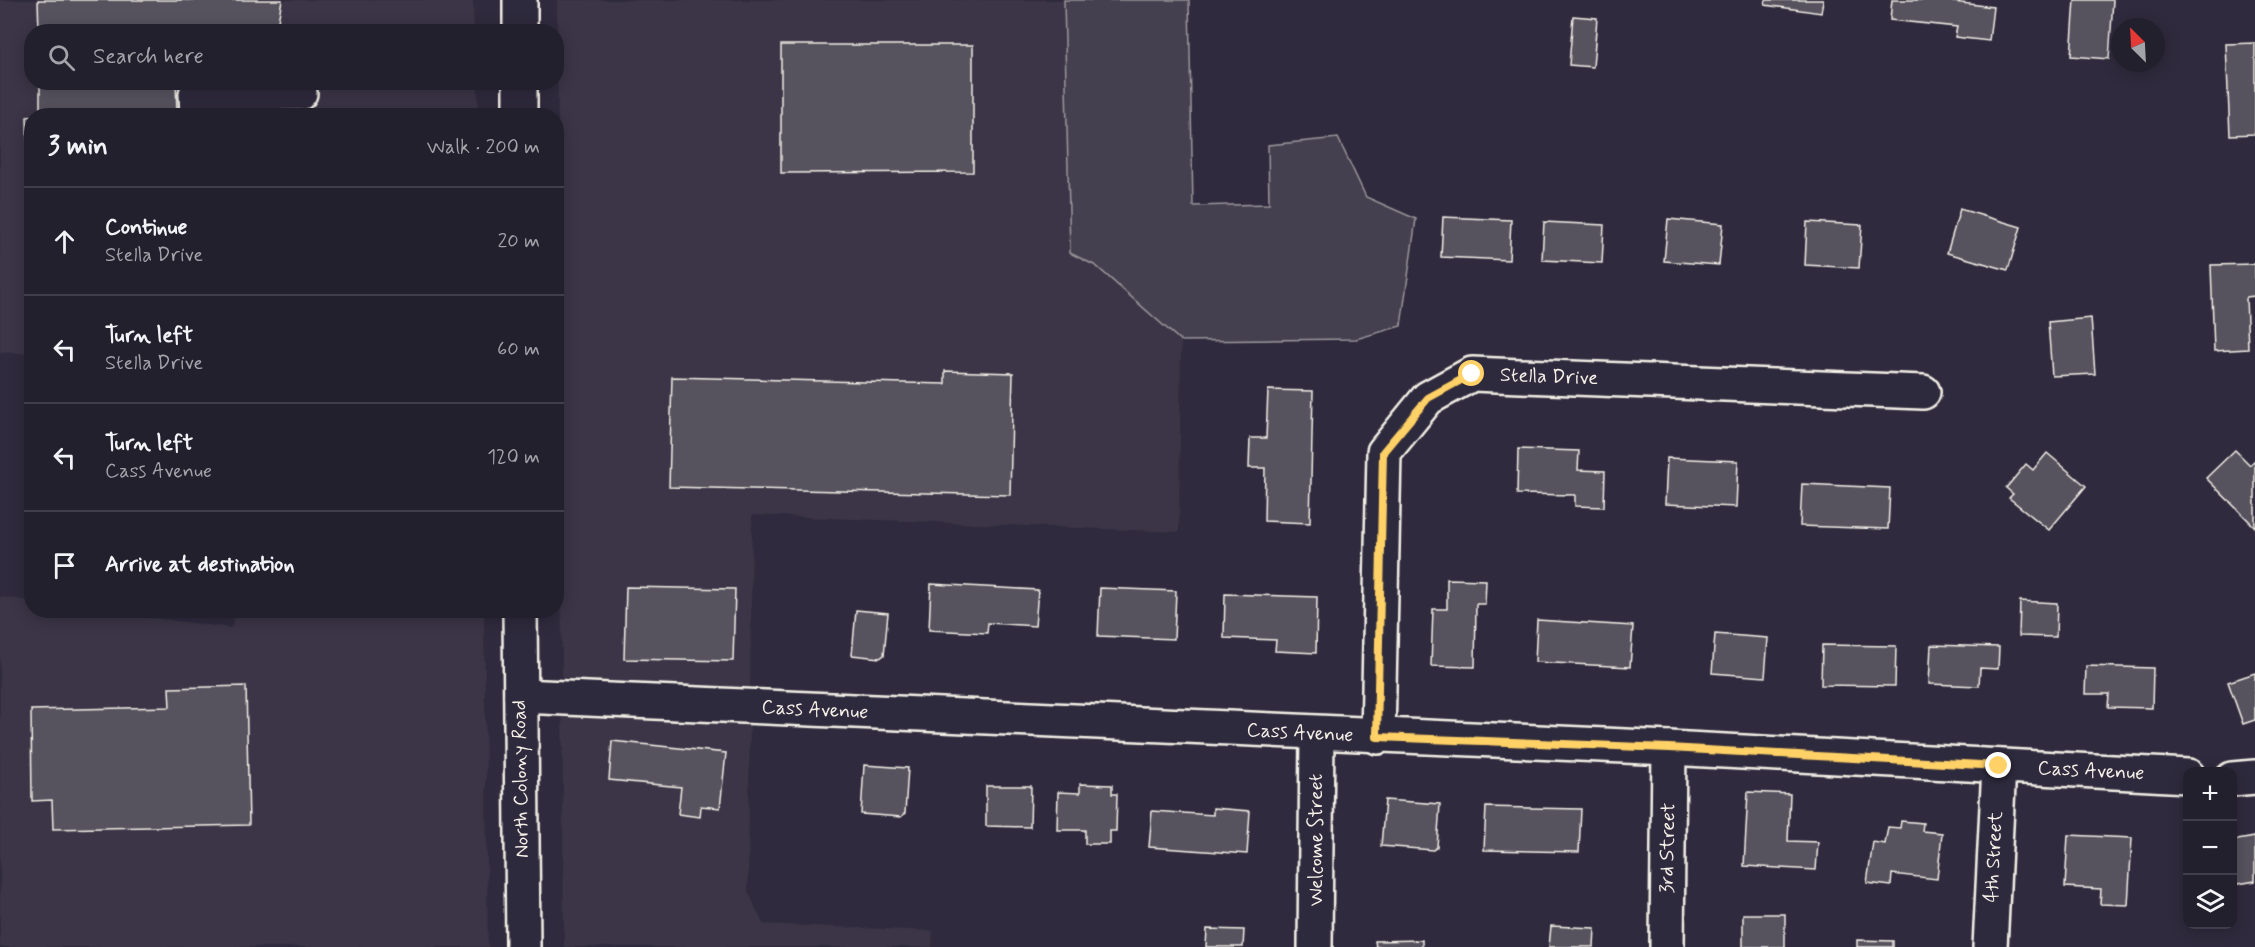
<!DOCTYPE html>
<html lang="en">
<head>
<meta charset="utf-8">
<style>
  :root { --surface:#23202e; --page:#2f2d3a; --text:#f1f3f6; --muted:#a3a3aa; --line:#403e4a }
  body { margin:0; font-family:Mynerve,sans-serif; background:var(--page); color:var(--text) }
  .controls { position:absolute; right:18px; bottom:18px; display:grid; overflow:hidden; border-radius:12px; box-shadow:0 3px 15px #0003 }
  .controls button { width:54px; height:54px; display:grid; place-items:center; padding:0; border:0; border-bottom:2px solid var(--line); background:var(--surface); color:var(--text); font:30px sans-serif }
  .compass { position:absolute; left:2111px; top:18px; width:54px; height:54px; border-radius:50%; background:var(--surface); box-shadow:0 3px 15px #0003; rotate:336deg }
  .stop { position:absolute; width:18px; height:18px; margin:-14px; border:4px solid #ffd166; border-radius:50%; background:#fff }
  .stop.end { background:#ffd166; border-color:#fff; box-shadow:0 2px 6px #0008 }
  .list { margin:0; padding:0; list-style:none }
  h2 { display:flex; justify-content:space-between; align-items:center; height:78px; margin:0; padding:0 24px; font-size:26px }
  h2 small { font-size:20px; font-weight:400; color:var(--muted) }
  .list li { display:grid; grid-template-columns:39px 1fr auto; gap:18px; align-items:center; box-sizing:border-box; height:108px; padding:0 24px; border-top:2px solid var(--line) }
  .list b { display:block; font-size:22px; white-space:nowrap }
  .list p { margin:0; font-size:20px; white-space:nowrap; color:var(--muted) }
  .list em { font-size:20px; font-style:normal; color:var(--muted) }
  .icon { flex:none; width:33px; height:33px; fill:none; stroke:currentColor; stroke-width:2; stroke-linecap:round; stroke-linejoin:round }
  .map { position:relative; flex:none; width:2255px; height:947px; overflow:hidden }
  .search { position:absolute; background:var(--surface); box-shadow:0 3px 15px #0003; left:24px; top:24px; width:540px; height:66px; display:flex; align-items:center; gap:15px; box-sizing:border-box; padding:0 21px; border-radius:24px; color:var(--muted); font-size:22px }
  .panel { position:absolute; background:var(--surface); box-shadow:0 3px 15px #0003; left:24px; top:108px; width:540px; height:510px; border-radius:24px }
  .map>svg:first-child { display:block }
  .built { fill:#3b3647 }
  .green { fill:#454050; stroke:#9c989c; stroke-width:1.5 }
  .building { fill:#56525f; stroke:#f4f1e8; stroke-width:1.5 }
  .lines { fill:none; stroke-linecap:round; stroke-linejoin:round }
  .minor-casing { stroke:#f4f1e8; stroke-width:38 }
  .major-casing { stroke:#f4f1e8; stroke-width:38 }
  .minor { stroke:#2f2a3d; stroke-width:33 }
  .major { stroke:#2f2a3d; stroke-width:33 }
  .route { stroke:#ffd166; stroke-width:8 }
  .labels { text-anchor:middle; dominant-baseline:central; stroke-width:5; stroke-linejoin:round; paint-order:stroke }
  .street-label { font-size:20px; fill:#f4f1e8; stroke:#2f2a3d }
</style>
</head>
<body>
<div class="map">
<svg width="2255" height="947" viewBox="0 0 2255 947">
  <rect width="100%" height="100%" fill="#2f2a3d"/>
  <filter id="ink" filterUnits="userSpaceOnUse"><feTurbulence type="fractalNoise" baseFrequency=".0167" numOctaves="2"/><feDisplacementMap in="SourceGraphic" scale="12" xChannelSelector="R" yChannelSelector="G"/><feConvolveMatrix kernelMatrix="1 2 1 2 8 2 1 2 1" color-interpolation-filters="sRGB"/></filter>
  <g filter="url(#ink)">
    <g class="built">
      <path d="M 0,0 L 473,0 L 474,31 L 32,32 L 32,82 L 477,83 L 479,115 L 32,116 L 31,354 L 0,352 Z"/>
      <path d="M 557,0 L 1064,0 L 1070,253 L 1096,266 L 1181,341 L 1179,532 L 752,515 L 748,891 L 763,924 L 933,931 L 932,947 L 564,947 Z"/>
      <path d="M 0,597 L 31,601 L 32,610 L 99,611 L 231,628 L 236,611 L 484,611 L 488,947 L 0,947 Z"/>
    </g>
    <path class="green" d="M 1064,0 L 1189,0 L 1193,206 L 1269,204 L 1268,145 L 1338,138 L 1366,197 L 1416,219 L 1401,326 L 1356,339 L 1181,341 L 1096,266 L 1070,253 Z"/>
    <g class="building">
      <path d="M 38,0 L 282,0 L 276,32 L 39,32 Z"/>
      <path d="M 1766,0 L 1823,0 L 1821,13 L 1765,5 Z"/>
      <path d="M 1892,0 L 1954,0 L 1953,2 L 1993,7 L 1989,41 L 1955,37 L 1957,27 L 1890,20 Z"/>
      <path d="M 2075,0 L 2113,0 L 2109,59 L 2071,56 Z"/>
      <path d="M 1573,16 L 1597,18 L 1593,67 L 1569,65 Z"/>
      <path d="M 2255,43 L 2255,134 L 2230,135 L 2226,44 Z"/>
      <path d="M 781,45 L 973,45 L 973,172 L 781,173 Z"/>
      <path d="M 40,82 L 176,82 L 177,116 L 40,116 Z"/>
      <path d="M 32,116 L 32,154 L 28,154 L 27,117 Z"/>
      <path d="M 1960,209 L 2021,227 L 2008,270 L 1947,253 Z"/>
      <path d="M 1443,217 L 1511,220 L 1509,260 L 1441,257 Z"/>
      <path d="M 1668,219 L 1723,224 L 1719,265 L 1664,261 Z"/>
      <path d="M 1544,222 L 1604,225 L 1602,263 L 1542,260 Z"/>
      <path d="M 1807,222 L 1862,225 L 1859,268 L 1805,265 Z"/>
      <path d="M 2255,264 L 2255,296 L 2246,297 L 2248,349 L 2214,351 L 2211,265 Z"/>
      <path d="M 2091,318 L 2095,374 L 2052,376 L 2048,322 Z"/>
      <path d="M 945,371 L 1013,373 L 1010,495 L 669,487 L 672,377 L 945,384 Z"/>
      <path d="M 1268,390 L 1313,391 L 1310,523 L 1264,521 L 1265,468 L 1249,468 L 1250,438 L 1266,438 Z"/>
      <path d="M 1518,449 L 1579,451 L 1578,470 L 1605,471 L 1604,507 L 1575,506 L 1575,495 L 1517,494 Z"/>
      <path d="M 2235,450 L 2250,465 L 2255,460 L 2255,527 L 2206,478 Z"/>
      <path d="M 2047,453 L 2086,486 L 2049,530 L 2009,498 L 2013,494 L 2006,488 L 2026,464 L 2033,470 Z"/>
      <path d="M 1667,458 L 1738,461 L 1736,507 L 1665,504 Z"/>
      <path d="M 1802,484 L 1890,488 L 1888,529 L 1800,526 Z"/>
      <path d="M 1447,579 L 1486,580 L 1485,604 L 1476,604 L 1475,667 L 1431,666 L 1433,609 L 1447,609 Z"/>
      <path d="M 931,584 L 1038,590 L 1035,626 L 988,623 L 987,633 L 929,630 Z"/>
      <path d="M 626,587 L 735,589 L 733,661 L 624,659 Z"/>
      <path d="M 1100,588 L 1176,591 L 1174,639 L 1098,636 Z"/>
      <path d="M 1225,594 L 1317,597 L 1316,653 L 1275,651 L 1276,640 L 1224,638 Z"/>
      <path d="M 2020,601 L 2057,603 L 2056,637 L 2019,636 Z"/>
      <path d="M 856,610 L 888,613 L 884,655 L 880,658 L 852,655 Z"/>
      <path d="M 1537,620 L 1633,626 L 1630,667 L 1535,662 Z"/>
      <path d="M 1715,634 L 1768,638 L 1765,677 L 1712,673 Z"/>
      <path d="M 1822,645 L 1896,646 L 1895,686 L 1821,685 Z"/>
      <path d="M 1931,645 L 1999,647 L 1998,669 L 1980,668 L 1979,686 L 1929,684 Z"/>
      <path d="M 2086,666 L 2153,668 L 2152,708 L 2108,707 L 2109,694 L 2085,694 Z"/>
      <path d="M 2255,673 L 2255,720 L 2243,724 L 2228,682 Z"/>
      <path d="M 246,686 L 249,825 L 53,829 L 52,800 L 32,801 L 31,710 L 170,707 L 169,688 Z"/>
      <path d="M 612,741 L 726,753 L 720,808 L 701,806 L 700,817 L 678,814 L 681,787 L 609,780 Z"/>
      <path d="M 864,765 L 908,768 L 905,813 L 901,817 L 861,814 Z"/>
      <path d="M 1080,784 L 1112,785 L 1112,794 L 1117,794 L 1116,831 L 1110,831 L 1110,844 L 1085,844 L 1085,830 L 1057,830 L 1058,792 L 1080,793 Z"/>
      <path d="M 986,786 L 1031,786 L 1030,827 L 986,826 Z"/>
      <path d="M 1748,792 L 1790,794 L 1788,841 L 1818,842 L 1816,870 L 1744,866 Z"/>
      <path d="M 1385,800 L 1440,804 L 1437,847 L 1433,850 L 1381,846 Z"/>
      <path d="M 1486,807 L 1581,809 L 1579,852 L 1484,850 Z"/>
      <path d="M 1213,808 L 1250,811 L 1247,854 L 1149,847 L 1152,811 L 1213,815 Z"/>
      <path d="M 1901,821 L 1923,823 L 1922,831 L 1942,833 L 1937,879 L 1892,874 L 1891,886 L 1867,883 L 1873,842 L 1885,844 L 1888,827 L 1900,828 Z"/>
      <path d="M 2068,835 L 2132,838 L 2128,905 L 2100,904 L 2101,889 L 2065,887 Z"/>
      <path d="M 2255,837 L 2255,881 L 2232,885 L 2232,841 Z"/>
      <rect x="1743" y="914" width="42" height="33"/>
      <path d="M 1551,926 L 1595,928 L 1594,947 L 1549,947 Z"/>
      <path d="M 1207,929 L 1244,930 L 1243,947 L 1206,947 Z"/>
      <path d="M 1422,940 L 1422,947 L 1376,947 L 1375,941 Z"/>
      <path d="M 1857,940 L 1893,941 L 1893,947 L 1857,947 Z"/>
    </g>
    <g class="lines">
      <g class="minor-casing">
        <g id="minor">
          <path d="M 197,116 L 196,94 L 300,93"/>
          <path d="M 521,696 L 1669,748 L 2188,776"/>
          <path d="M 1378,737 L 1384,452 L 1428,398 L 1472,374 L 1923,392"/>
          <path d="M 2232,779 L 2255,777"/>
          <path d="M 1315,947 L 1317,734"/>
          <path d="M 1667,947 L 1669,748"/>
          <path d="M 1990,947 L 1999,766"/>
        </g>
      </g>
      <g class="major-casing">
        <g id="major">
          <path d="M 520,0 L 520,32"/>
          <path d="M 520,82 L 520,116"/>
          <path d="M 520,610 L 523,947"/>
        </g>
      </g>
      <use href="#minor" class="minor"/>
      <use href="#major" class="major"/>
    </g>
  </g>
  <g class="lines" filter="url(#ink)">
    <path class="route" d="M 1472,374 L 1428,398 L 1383,452 L 1377,737 L 1669,748 L 1999,766"/>
  </g>
  <g class="labels">
    <g class="street-label">
      <text transform="translate(1549 377) rotate(2)">Stella Drive</text>
      <text transform="translate(815 710) rotate(3)">Cass Avenue</text>
      <text transform="translate(1300 733) rotate(3)">Cass Avenue</text>
      <text transform="translate(2091 771) rotate(3)">Cass Avenue</text>
      <text transform="translate(521 779) rotate(-91)">North Colony Road</text>
      <text transform="translate(1316 840) rotate(-90)">Welcome Street</text>
      <text transform="translate(1668 848) rotate(-89)">3rd Street</text>
      <text transform="translate(1994 857) rotate(-87)">4th Street</text>
    </g>
  </g>
</svg>
<div class="controls">
<button>+</button>
<button>−</button>
<button><svg class="icon" aria-label="layers" viewBox="0 0 24 24"><path d="M12 4l9 5-9 5-9-5zM3 14l9 5 9-5"/></svg></button>
</div>
<svg class="compass" viewBox="-18 -18 36 36"><path d="M0-13l5 13h-10z" fill="#e53935"/><path d="M0 13l5-13h-10z" fill="#a3a3aa"/></svg>
<div class="stop" style="left:1472px;top:374px"></div>
<div class="stop end" style="left:1999px;top:766px"></div>
<div class="search"><svg class="icon" aria-label="search" viewBox="0 0 24 24"><circle cx="10" cy="10" r="6"/><path d="M15 15l6 6"/></svg>Search here</div>
<section class="panel">
<h2>3 min<small>Walk · 200 m</small></h2>
<ul class="list">
<li><svg class="icon" aria-label="ahead" viewBox="0 0 24 24"><path d="M12 20V5M6 11l6-6 6 6"/></svg><div><b>Continue</b><p>Stella Drive</p></div><em>20 m</em></li>
<li><svg class="icon" aria-label="left" viewBox="0 0 24 24"><path d="M17 20v-9H6M10 6l-5 5 5 5"/></svg><div><b>Turn left</b><p>Stella Drive</p></div><em>60 m</em></li>
<li><svg class="icon" aria-label="left" viewBox="0 0 24 24"><path d="M17 20v-9H6M10 6l-5 5 5 5"/></svg><div><b>Turn left</b><p>Cass Avenue</p></div><em>120 m</em></li>
<li><svg class="icon" aria-label="arrive" viewBox="0 0 24 24"><path d="M6 21V4h12l-3 4 3 4H6"/></svg><div><b>Arrive at destination</b></div></li>
</ul>
</section>
</div>
</body>
</html>
